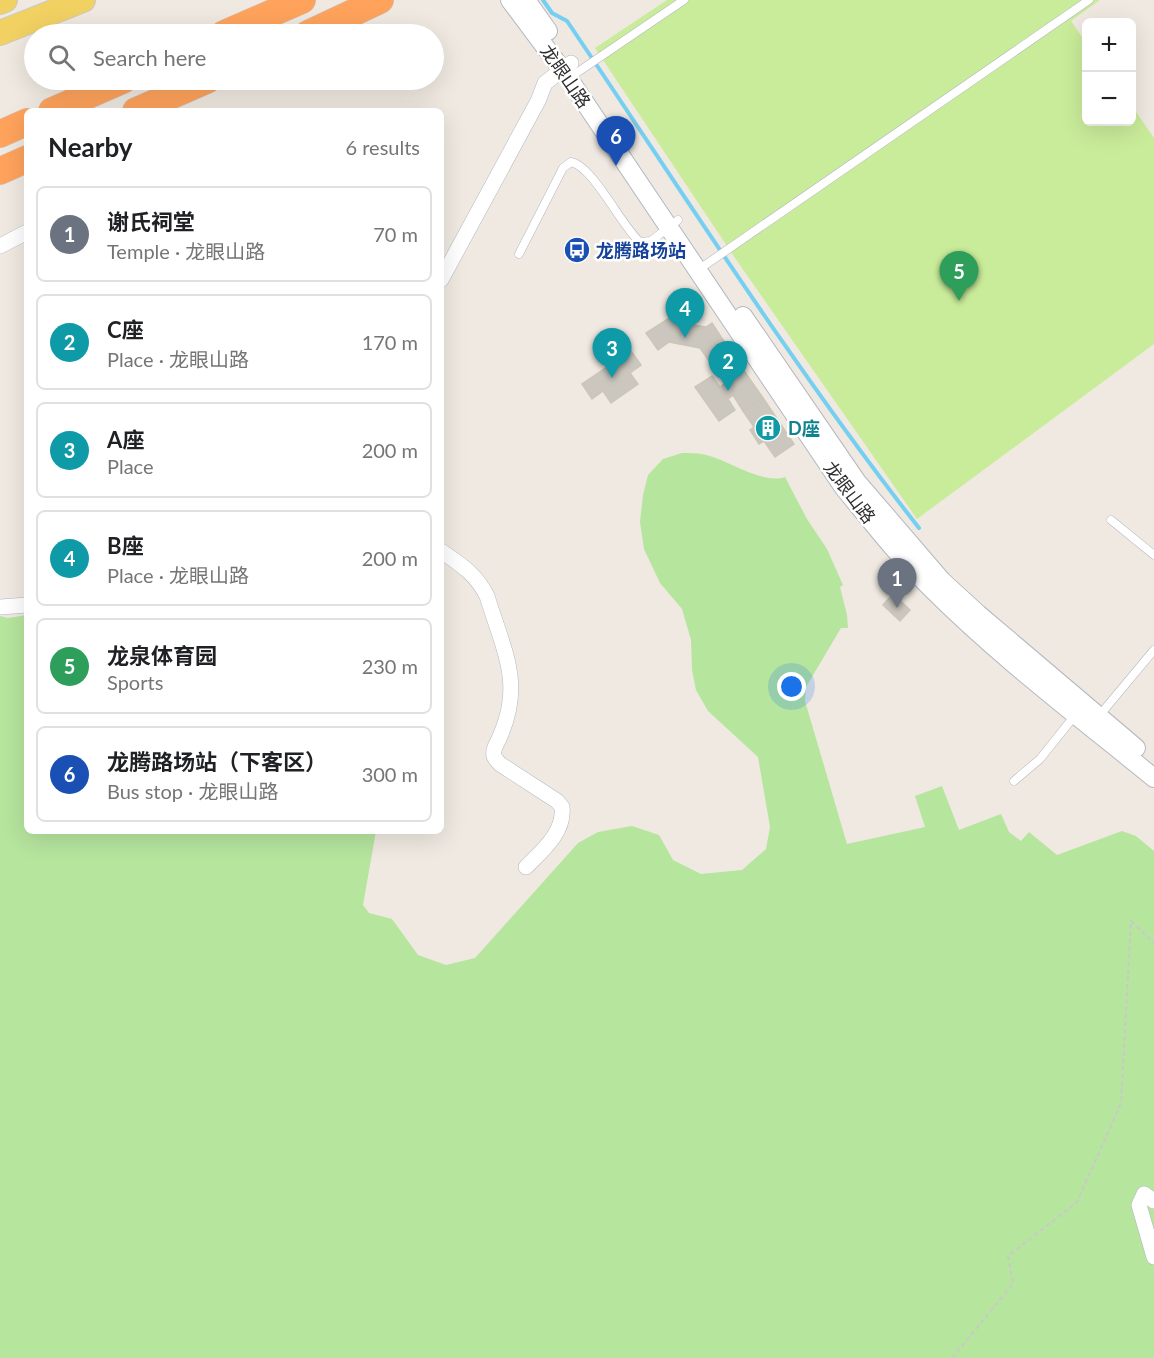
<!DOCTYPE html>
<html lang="en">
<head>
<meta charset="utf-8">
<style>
  :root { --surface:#fff; --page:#f6f6f6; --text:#202124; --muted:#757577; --line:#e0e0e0; --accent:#d93025 }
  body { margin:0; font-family:Lato,"Noto Sans SC",sans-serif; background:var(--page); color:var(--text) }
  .controls { position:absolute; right:18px; top:18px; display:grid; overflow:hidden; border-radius:9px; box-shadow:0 6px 24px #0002 }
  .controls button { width:54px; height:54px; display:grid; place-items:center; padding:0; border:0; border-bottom:2px solid var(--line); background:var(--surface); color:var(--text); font:30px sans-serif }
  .you { position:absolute; left:792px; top:687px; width:21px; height:21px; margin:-15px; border:4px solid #fff; border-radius:50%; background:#1a73e8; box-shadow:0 0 0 9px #1a73e833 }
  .badge { display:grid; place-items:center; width:39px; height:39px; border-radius:50%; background:var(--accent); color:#fff; font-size:20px; font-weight:700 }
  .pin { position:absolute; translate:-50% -50px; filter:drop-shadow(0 2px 3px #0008) }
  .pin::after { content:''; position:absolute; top:32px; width:21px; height:18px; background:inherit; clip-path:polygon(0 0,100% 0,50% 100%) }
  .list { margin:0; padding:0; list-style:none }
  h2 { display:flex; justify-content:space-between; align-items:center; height:78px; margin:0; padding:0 24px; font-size:26px }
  h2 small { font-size:20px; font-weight:400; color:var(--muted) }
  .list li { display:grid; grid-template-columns:39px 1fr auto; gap:18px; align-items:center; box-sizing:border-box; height:96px; margin:0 12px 12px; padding:0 12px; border:2px solid var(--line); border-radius:9px }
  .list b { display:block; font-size:22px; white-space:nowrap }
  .list p { margin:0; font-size:20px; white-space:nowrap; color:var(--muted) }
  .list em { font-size:20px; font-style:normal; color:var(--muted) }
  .icon { flex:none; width:33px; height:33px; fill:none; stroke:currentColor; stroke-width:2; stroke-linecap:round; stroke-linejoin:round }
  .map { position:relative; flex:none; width:1154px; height:1358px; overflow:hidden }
  .search { position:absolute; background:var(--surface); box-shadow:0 6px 24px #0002; left:24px; top:24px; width:420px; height:66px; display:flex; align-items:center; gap:15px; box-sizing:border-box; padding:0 21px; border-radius:33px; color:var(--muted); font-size:22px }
  .panel { position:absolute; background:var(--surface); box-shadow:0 6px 24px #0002; left:24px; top:108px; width:420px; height:726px; border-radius:9px }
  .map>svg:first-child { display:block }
  .green { fill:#b6e59e }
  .pitch { fill:#c9ec9a }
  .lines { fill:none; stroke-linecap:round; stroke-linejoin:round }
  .stream { stroke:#75cff0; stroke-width:4 }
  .building { fill:#cbc7bf; stroke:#cbc5ba; stroke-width:1.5 }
  .service-casing { stroke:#b4b7c1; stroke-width:9 }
  .minor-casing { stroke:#b4b7c1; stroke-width:16 }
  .tertiary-casing { stroke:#b4b7c1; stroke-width:20 }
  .primary-casing { stroke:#c9c9c9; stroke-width:26 }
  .motorway-casing { stroke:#c9c9c9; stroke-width:28 }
  .path { stroke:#c9c9c9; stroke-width:2; stroke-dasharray:4.5 3; stroke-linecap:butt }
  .service { stroke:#fff; stroke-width:8 }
  .minor { stroke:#fff; stroke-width:15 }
  .tertiary { stroke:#fff; stroke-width:18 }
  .primary { stroke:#f2d163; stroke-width:24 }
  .motorway { stroke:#ffa35c; stroke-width:27 }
  .labels { text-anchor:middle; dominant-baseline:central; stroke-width:5; stroke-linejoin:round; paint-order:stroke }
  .street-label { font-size:18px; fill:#2e2e2e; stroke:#fff }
  .transit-label { font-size:18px; font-weight:bold; fill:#164399; stroke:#fff; text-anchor:start }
  .culture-label { font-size:18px; font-weight:bold; fill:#0d838f; stroke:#fff; text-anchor:start }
</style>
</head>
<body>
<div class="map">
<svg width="1154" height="1358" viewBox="0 0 1154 1358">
  <rect width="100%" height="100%" fill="#efe9e1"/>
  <path class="green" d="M 682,453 C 690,453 699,453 706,455 C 728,460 763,485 785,477 L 807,519 L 827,549 L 843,585 L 840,587 L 847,615 L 848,628 L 841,628 L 806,687 L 805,701 L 847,844 L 925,827 L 915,796 L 942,786 L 959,830 L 1001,814 L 1009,832 L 1021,841 L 1029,832 L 1057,855 L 1122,831 L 1136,836 L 1154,851 L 1154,1358 L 0,1358 L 0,616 L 8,618 L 27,615 L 27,831 L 376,831 L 363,905 L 369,913 L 392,919 L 418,955 L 446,965 L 475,958 L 578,843 L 598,832 L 632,826 L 659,835 L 673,860 L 701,874 L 742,870 L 766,849 L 770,827 L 758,757 L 708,711 L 696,690 L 692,670 L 691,640 L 682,609 L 660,583 L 644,549 L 640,522 L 643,495 L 648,475 L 663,459 Z"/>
  <path class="pitch" d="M 667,0 L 1100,0 L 1071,21 L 1086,43 L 1086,122 L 1132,122 L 1132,106 L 1154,138 L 1154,344 L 917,519 L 735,258 L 595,48 Z"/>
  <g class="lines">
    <path class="stream" d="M 543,0 L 552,13 L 567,21 C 682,191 792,366 919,528"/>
  </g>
  <g class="building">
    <path d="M 671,317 L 675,322 L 706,327 L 712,323 L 733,355 L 714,368 L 700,348 L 669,342 L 658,350 L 646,333 Z"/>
    <path d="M 631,351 L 641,365 L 630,373 L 638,384 L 611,403 L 603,391 L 592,399 L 582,384 Z"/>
    <path d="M 733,355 L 763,398 L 743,411 L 733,395 L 728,399 L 735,410 L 719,421 L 695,387 L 712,376 L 720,387 L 725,383 L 714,368 Z"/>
    <path d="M 763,398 L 794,444 L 775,457 L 764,441 L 759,444 L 750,430 L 754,427 L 743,411 Z"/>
    <path d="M 893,594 L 910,610 L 900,621 L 883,605 Z"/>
  </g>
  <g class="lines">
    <g class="service-casing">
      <g id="service">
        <path d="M 569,78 L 684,0"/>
        <path d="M 519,254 L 563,168 L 571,162 C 593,166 622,227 640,242 L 651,241 L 678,220"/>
        <path d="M 698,270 L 1089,0"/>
        <path d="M 1111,520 L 1154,555"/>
        <path d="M 1099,716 L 1154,650"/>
        <path d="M 1014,781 L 1040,759 L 1076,714"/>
      </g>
    </g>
    <g class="minor-casing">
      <g id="minor">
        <path d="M 0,246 L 27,232"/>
        <path d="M 441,280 L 538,101 L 545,83 L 571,63"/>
        <path d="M 441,551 C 460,564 476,574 487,596 C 505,655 526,687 495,747 C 492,755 494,758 500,764 L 557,801 L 562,807 C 565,832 542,851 526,867"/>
        <path d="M 0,607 L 27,605"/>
        <path d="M 1154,1201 L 1144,1194 L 1139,1205 L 1154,1257"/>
      </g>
    </g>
    <g class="tertiary-casing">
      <g id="tertiary">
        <path d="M 510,0 L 569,79 L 844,488 C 872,522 899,557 931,588 C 1000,657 1078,716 1154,778"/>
        <path d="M 526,0 L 548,31"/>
        <path d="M 743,316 L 857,482 L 942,581 L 978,614 L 1136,748"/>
      </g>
    </g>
    <g class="primary-casing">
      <g id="primary">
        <path d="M 0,2 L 5,0"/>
        <path d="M 0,33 L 83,0"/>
      </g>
    </g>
    <g class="motorway-casing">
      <g id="motorway">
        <path d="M 224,34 L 302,0"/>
        <path d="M 308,34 L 380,0"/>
        <path d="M 52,111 L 123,80"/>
        <path d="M 136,111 L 207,80"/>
        <path d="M 0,134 L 27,122"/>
        <path d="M 0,171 L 27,159"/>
      </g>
    </g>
    <path class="path" d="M 952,1358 L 1013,1284 L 1008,1256 L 1077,1202 L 1121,1103 L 1131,921 L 1154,943"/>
    <use href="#service" class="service"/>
    <use href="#minor" class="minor"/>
    <use href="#tertiary" class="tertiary"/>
    <use href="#primary" class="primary"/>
    <use href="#motorway" class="motorway"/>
  </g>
  <defs>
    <g id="bus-disc" transform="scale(1.35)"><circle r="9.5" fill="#1a4fb4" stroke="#fff"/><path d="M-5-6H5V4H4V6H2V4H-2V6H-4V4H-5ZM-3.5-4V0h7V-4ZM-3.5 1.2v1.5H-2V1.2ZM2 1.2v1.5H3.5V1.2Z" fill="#fff"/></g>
    <g id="building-disc" transform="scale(1.35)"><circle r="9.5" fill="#0f9aa8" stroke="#fff"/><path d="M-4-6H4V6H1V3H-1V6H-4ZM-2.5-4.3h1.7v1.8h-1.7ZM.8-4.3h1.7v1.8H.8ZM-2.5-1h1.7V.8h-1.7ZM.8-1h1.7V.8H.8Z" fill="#fff"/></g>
  </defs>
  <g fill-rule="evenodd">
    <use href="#bus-disc" x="577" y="250"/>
    <use href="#building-disc" x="768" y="428"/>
  </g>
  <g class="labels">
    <g class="street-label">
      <text transform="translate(566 76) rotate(55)">龙眼山路</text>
      <text transform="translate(850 492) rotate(53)">龙眼山路</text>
    </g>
    <g class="transit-label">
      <text x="596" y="250">龙腾路场站</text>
    </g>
    <g class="culture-label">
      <text x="788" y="428">D座</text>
    </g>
  </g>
</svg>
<div class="controls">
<button>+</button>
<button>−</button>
</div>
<div class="you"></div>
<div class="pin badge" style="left:897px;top:608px;background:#6b7280">1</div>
<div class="pin badge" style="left:728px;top:391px;background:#0f9aa8">2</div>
<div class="pin badge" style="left:612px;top:378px;background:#0f9aa8">3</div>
<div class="pin badge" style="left:685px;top:338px;background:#0f9aa8">4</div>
<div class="pin badge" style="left:959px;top:301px;background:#2e9e5b">5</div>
<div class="pin badge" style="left:616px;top:166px;background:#1a4fb4">6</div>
<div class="search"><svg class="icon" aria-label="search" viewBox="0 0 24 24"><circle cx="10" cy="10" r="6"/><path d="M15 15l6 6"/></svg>Search here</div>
<section class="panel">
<h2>Nearby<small>6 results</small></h2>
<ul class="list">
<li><span class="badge" style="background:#6b7280">1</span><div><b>谢氏祠堂</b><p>Temple · 龙眼山路</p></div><em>70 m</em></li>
<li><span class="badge" style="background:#0f9aa8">2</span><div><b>C座</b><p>Place · 龙眼山路</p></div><em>170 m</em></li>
<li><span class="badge" style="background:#0f9aa8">3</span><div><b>A座</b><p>Place</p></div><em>200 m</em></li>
<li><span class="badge" style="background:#0f9aa8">4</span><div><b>B座</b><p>Place · 龙眼山路</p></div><em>200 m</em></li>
<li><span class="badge" style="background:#2e9e5b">5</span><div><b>龙泉体育园</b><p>Sports</p></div><em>230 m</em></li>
<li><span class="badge" style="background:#1a4fb4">6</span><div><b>龙腾路场站（下客区）</b><p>Bus stop · 龙眼山路</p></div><em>300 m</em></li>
</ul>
</section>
</div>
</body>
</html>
